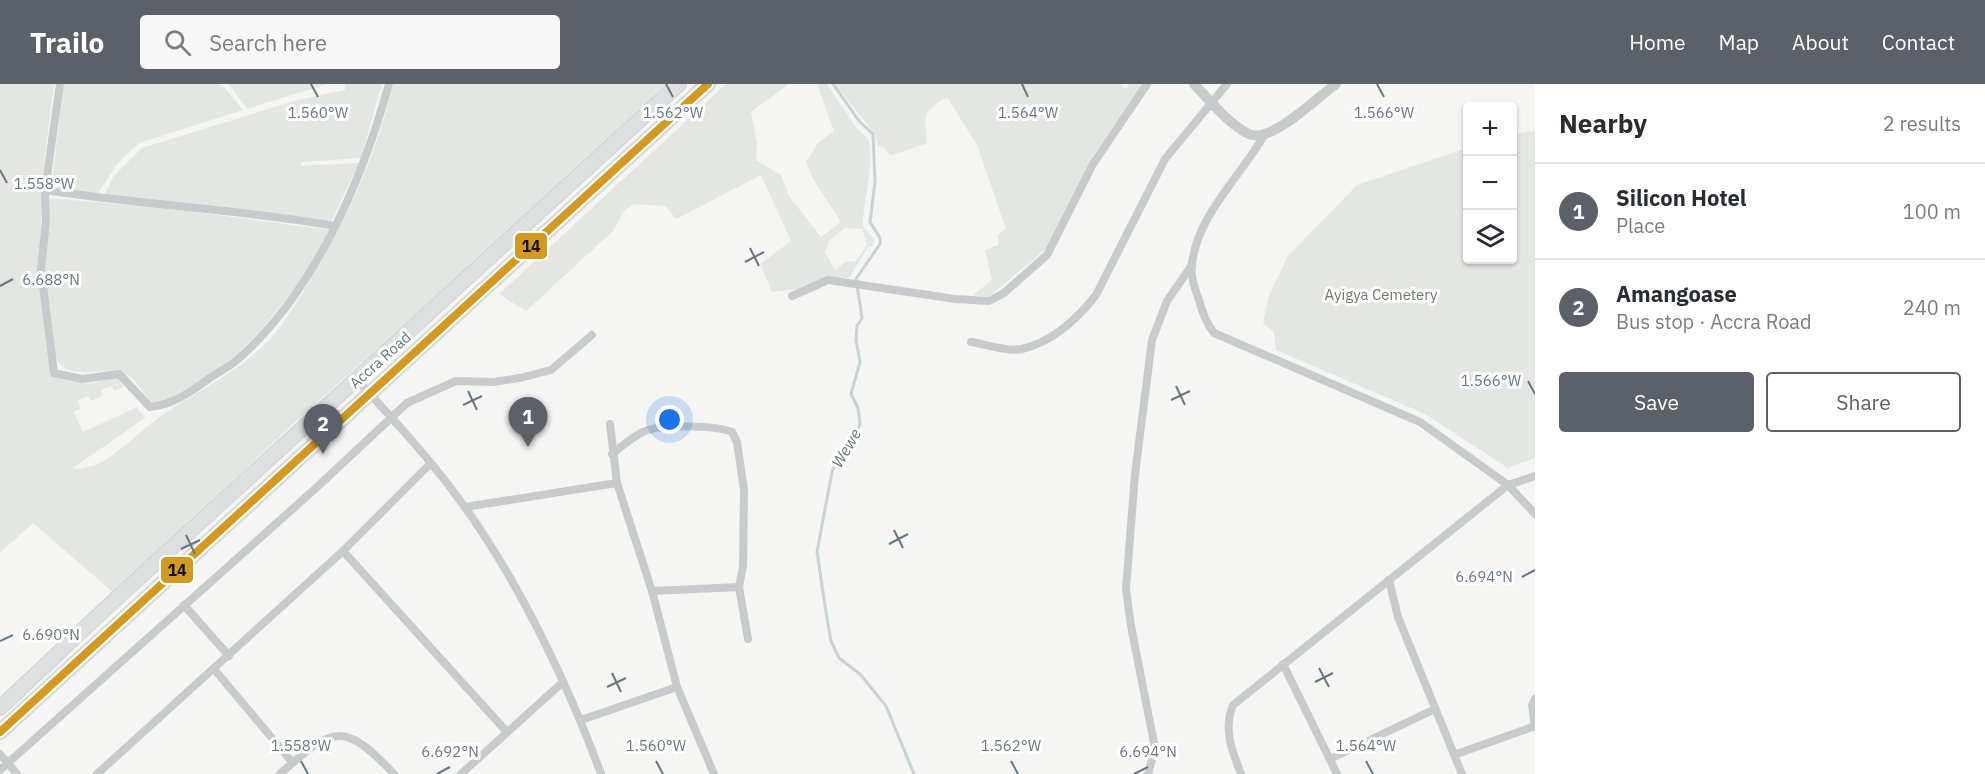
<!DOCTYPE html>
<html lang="en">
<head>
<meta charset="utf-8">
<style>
  :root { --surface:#fff; --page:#f7f7f7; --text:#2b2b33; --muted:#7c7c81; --line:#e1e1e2; --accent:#5c6169 }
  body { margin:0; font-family:"IBM Plex Sans",sans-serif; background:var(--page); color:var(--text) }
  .controls { position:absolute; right:18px; top:18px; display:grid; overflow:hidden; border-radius:6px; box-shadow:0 2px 4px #0004 }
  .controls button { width:54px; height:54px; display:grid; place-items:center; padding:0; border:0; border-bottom:2px solid var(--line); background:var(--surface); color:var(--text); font:30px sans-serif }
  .you { position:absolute; left:670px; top:336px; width:21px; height:21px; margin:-15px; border:4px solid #fff; border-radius:50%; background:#1a73e8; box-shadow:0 0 0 9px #1a73e833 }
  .badge { display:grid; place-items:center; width:39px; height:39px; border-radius:50%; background:var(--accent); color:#fff; font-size:20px; font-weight:700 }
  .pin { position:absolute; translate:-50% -50px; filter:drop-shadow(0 2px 3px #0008) }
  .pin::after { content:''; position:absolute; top:32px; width:21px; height:18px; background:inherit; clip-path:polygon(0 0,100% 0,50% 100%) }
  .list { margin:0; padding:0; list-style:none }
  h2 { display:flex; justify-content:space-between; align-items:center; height:78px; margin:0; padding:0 24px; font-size:26px }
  h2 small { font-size:20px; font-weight:400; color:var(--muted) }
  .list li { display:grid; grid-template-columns:39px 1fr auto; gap:18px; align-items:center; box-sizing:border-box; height:96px; padding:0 24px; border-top:2px solid var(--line) }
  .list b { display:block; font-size:22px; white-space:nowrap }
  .list p { margin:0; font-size:20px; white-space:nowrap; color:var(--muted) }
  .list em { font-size:20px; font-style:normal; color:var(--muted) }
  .actions { display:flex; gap:12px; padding:18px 24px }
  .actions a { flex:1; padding:14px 0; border:2px solid var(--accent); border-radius:6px; text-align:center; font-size:21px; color:var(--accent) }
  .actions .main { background:var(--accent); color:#fff }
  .icon { flex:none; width:33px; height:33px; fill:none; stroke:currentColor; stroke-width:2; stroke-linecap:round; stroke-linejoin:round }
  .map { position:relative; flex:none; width:1535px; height:690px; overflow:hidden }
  header { display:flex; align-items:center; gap:36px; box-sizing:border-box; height:84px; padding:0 30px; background:var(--accent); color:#fff }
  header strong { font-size:28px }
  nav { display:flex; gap:33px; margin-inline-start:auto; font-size:21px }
  .search { width:420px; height:54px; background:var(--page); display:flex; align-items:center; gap:15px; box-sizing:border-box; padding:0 21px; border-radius:6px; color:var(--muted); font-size:22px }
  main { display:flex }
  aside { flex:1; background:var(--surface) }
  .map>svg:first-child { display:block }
  .green { fill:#e4e7e1; fill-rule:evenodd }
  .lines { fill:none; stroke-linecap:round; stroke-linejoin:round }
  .stream { stroke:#c9d2d4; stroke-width:3 }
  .trunk-casing { stroke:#d1d2d2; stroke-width:16 }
  .minor { stroke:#c9cacb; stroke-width:8 }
  .tertiary { stroke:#c9cacb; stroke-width:10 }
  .trunk { stroke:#dedfe0; stroke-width:14 }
  .bus-1-casing { stroke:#fff; stroke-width:12 }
  .bus-1 { stroke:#d39a21; stroke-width:8 }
  .ticks { fill:none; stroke:#667883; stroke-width:2 }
  .labels { text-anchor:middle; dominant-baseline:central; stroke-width:6; stroke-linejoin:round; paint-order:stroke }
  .park-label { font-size:15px; fill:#6a7a65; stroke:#fff }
  .street-label { font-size:15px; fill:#667883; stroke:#fff }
  .water-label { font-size:16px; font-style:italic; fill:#62797f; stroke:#fff }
  .ticks-label { font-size:15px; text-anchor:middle; fill:#667883; stroke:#fff; stroke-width:6; stroke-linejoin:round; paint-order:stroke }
  .line-badge { stroke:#fff; stroke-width:2 }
  .pale-badge-label { font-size:16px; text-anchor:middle; font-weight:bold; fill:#111 }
</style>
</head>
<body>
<header>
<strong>Trailo</strong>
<div class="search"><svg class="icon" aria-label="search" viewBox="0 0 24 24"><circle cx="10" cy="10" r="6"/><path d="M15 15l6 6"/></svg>Search here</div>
<nav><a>Home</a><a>Map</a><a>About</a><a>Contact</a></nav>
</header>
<main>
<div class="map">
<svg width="1535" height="690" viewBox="0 0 1535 690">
  <rect width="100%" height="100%" fill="#f5f5f4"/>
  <g class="green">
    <path d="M 0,0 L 54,0 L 44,79 L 39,187 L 53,292 C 66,296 81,301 95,299 C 104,297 109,292 118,294 L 123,303 L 114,307 L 112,302 L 101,306 L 103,311 L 91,317 L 88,312 L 78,316 L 81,324 L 74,328 L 83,348 L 137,323 L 145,334 L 73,384 C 101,389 132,354 153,338 C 188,312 231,293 262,263 C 282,244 296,220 310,196 C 347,134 377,71 393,0 L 672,0 L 293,340 L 114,509 L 33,439 L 0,469 Z"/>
    <path d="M 64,0 L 218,0 L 224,3 L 243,26 L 139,59 L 118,79 L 97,110 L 60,105 L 52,97 Z"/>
    <path d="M 229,0 L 327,0 L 247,25 Z"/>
    <path d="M 345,0 L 382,0 L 361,74 L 301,78 L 302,82 L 359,79 L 331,138 L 104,111 L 114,92 L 142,64 L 294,17 L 345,6 Z"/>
    <path d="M 726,0 L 789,0 L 751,28 L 757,59 L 756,76 L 781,91 L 789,112 L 821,153 L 841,138 L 813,95 L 806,78 L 818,59 L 834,47 L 817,0 L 827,0 L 857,45 L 868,54 C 875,84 863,113 863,142 L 874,155 L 873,162 L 868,163 L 849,194 L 832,194 L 805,204 L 772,208 L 760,180 L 791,157 L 761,91 L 676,135 L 666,122 L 634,120 L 624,127 L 613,147 L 526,227 L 499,210 ZM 845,144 L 862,145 L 867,161 L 856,177 L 845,178 L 835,186 L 825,168 L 829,157 Z"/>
    <path d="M 835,0 L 1120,0 L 1126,5 L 1129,0 L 1144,0 L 1094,70 L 1046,165 L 988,213 L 973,211 L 992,196 L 985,166 L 998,161 L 998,150 L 1006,145 L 977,61 L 947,13 C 920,29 925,32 927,59 L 890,72 L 885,64 L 878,62 L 875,50 Z"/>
    <path d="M 1535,47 L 1535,374 L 1508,384 L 1425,330 L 1276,266 L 1274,248 L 1263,239 L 1269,211 L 1288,172 L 1357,101 L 1467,64 L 1468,176 L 1512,176 L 1513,50 Z"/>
    <path d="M 50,114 L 180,126 L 329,146 L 301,197 L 259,248 L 231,276 L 173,314 L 152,319 C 143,310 138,297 127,291 C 106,280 70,299 56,275 L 44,195 Z"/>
  </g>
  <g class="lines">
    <path class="stream" d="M 833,0 L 859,37 L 873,50 L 875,98 L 870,138 L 880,154 L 880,160 L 856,195 L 862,234 L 857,242 L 856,256 L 860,278 L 851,310 L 858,324 L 860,340 L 852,359 L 838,373 L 832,388 L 817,468 L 826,528 L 831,557 L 839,574 L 860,590 L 886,622 L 914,690"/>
    <g class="trunk-casing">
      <g id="trunk">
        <path d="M 0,624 L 106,524 L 679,0"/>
        <path d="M 0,648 L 708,0"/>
      </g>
    </g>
    <g class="minor">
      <path d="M 60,0 L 45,106 L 46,136 L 41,186 L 54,289 L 82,295 L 119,290 L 150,323 C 173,320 188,310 207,296 C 216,289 228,284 237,276 C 314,209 362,97 389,0"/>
      <path d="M 1263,53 C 1240,93 1197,132 1192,180 C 1190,192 1195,205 1199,216 C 1202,228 1206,239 1214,249 L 1420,338 L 1508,401 L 1535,430"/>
      <path d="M 45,106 C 141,121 239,125 335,142"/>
      <path d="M 792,212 L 828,196 L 955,215 L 989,217 L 1004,209 L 1047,171 L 1093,80 L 1147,0"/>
      <path d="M 971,258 C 985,260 1007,268 1022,265 C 1052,258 1078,234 1096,211 L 1165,75 L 1227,0"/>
      <path d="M 357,296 C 394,336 432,377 464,422 C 520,500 568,600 601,690"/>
      <path d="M 610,340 L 617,399 L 652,507 L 677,603 L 714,690"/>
      <path d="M 612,370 C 621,363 632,353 643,348 C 659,340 715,341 732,348 L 737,358 L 744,406 L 743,482 L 739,503 L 748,555"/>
      <path d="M 465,423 L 617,399"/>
      <path d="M 343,467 L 507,648"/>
      <path d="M 1389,496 L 1398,533 L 1462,690"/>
      <path d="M 652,507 L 739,503"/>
      <path d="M 184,521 L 229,572"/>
      <path d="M 1283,580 L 1337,690"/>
      <path d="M 214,585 L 293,679"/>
      <path d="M 1535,615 L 1532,621 L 1535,642"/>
      <path d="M 581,636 L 677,603"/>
      <path d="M 0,670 L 17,690"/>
      <path d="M 1454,671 L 1535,642"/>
      <path d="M 1330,675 L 1435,625"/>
      <path d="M 0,686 L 316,404 L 407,319 L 456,297 L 493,298 L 520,294 L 551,286 L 592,251"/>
      <path d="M 97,690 L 343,467 L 430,380"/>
      <path d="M 280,690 C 333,642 344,637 394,690"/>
      <path d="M 461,690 L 563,598"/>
      <path d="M 1148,690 L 1155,664 L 1131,542 L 1126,505 L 1135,390 L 1152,256 L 1167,217 L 1192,181"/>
      <path d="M 1241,690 C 1232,667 1223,645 1233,621 L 1508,401 L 1535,392"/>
    </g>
    <path class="tertiary" d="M 1194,0 C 1207,14 1235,47 1252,51 C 1273,57 1318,13 1336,0"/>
    <use href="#trunk" class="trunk"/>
    <g class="bus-1-casing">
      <path id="bus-1" d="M 0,648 L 708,0"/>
    </g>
    <use href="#bus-1" class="bus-1"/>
  </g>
  <path class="ticks" d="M 311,0 L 318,13M 666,0 L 673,13M 1022,0 L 1028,13M 1377,0 L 1384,13M 0,86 L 7,99M 750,164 L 759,182M 745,178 L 764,168M 0,202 L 13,195M 1528,297 L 1535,310M 1176,302 L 1185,321M 468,307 L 477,326M 1171,316 L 1190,307M 463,321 L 482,312M 894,446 L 903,464M 186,451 L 195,470M 889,460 L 908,450M 181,465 L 200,456M 1522,493 L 1535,486M 0,557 L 13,551M 1319,584 L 1329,603M 612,589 L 621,608M 1315,598 L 1333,589M 607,603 L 626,594M 301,677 L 308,690M 656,677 L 663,690M 1011,677 L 1018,690M 1366,677 L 1373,690M 437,690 L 450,683M 1134,690 L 1148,683"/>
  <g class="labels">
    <g class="park-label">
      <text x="1381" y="210">Ayigya Cemetery</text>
    </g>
    <g class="street-label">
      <text transform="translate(380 276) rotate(-42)">Accra Road</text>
    </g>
    <g class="water-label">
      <text transform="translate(846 364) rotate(-60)">Wewe</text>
    </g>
  </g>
  <g class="ticks-label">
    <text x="318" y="34">1.560°W</text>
    <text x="673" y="34">1.562°W</text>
    <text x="1028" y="34">1.564°W</text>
    <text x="1384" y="34">1.566°W</text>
    <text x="44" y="105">1.558°W</text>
    <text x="51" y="201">6.688°N</text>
    <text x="1491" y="302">1.566°W</text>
    <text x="1484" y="498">6.694°N</text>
    <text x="51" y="556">6.690°N</text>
    <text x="301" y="667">1.558°W</text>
    <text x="656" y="667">1.560°W</text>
    <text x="1011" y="667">1.562°W</text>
    <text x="1366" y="667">1.564°W</text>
    <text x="450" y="673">6.692°N</text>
    <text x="1148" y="673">6.694°N</text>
  </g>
  <g class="line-badge">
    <rect x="514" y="148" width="34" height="28" rx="6" fill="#d39a21"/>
    <rect x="160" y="472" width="34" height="28" rx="6" fill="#d39a21"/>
  </g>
  <g class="pale-badge-label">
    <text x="531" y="168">14</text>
    <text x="177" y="492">14</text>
  </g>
</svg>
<div class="controls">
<button>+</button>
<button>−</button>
<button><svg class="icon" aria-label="layers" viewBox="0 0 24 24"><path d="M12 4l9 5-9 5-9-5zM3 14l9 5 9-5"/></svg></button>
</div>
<div class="you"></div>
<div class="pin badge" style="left:528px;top:363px">1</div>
<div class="pin badge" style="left:323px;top:370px">2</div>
</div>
<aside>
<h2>Nearby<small>2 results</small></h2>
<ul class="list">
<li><span class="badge">1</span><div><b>Silicon Hotel</b><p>Place</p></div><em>100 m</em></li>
<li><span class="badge">2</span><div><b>Amangoase</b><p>Bus stop · Accra Road</p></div><em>240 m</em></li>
</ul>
<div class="actions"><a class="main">Save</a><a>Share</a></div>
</aside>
</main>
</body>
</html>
